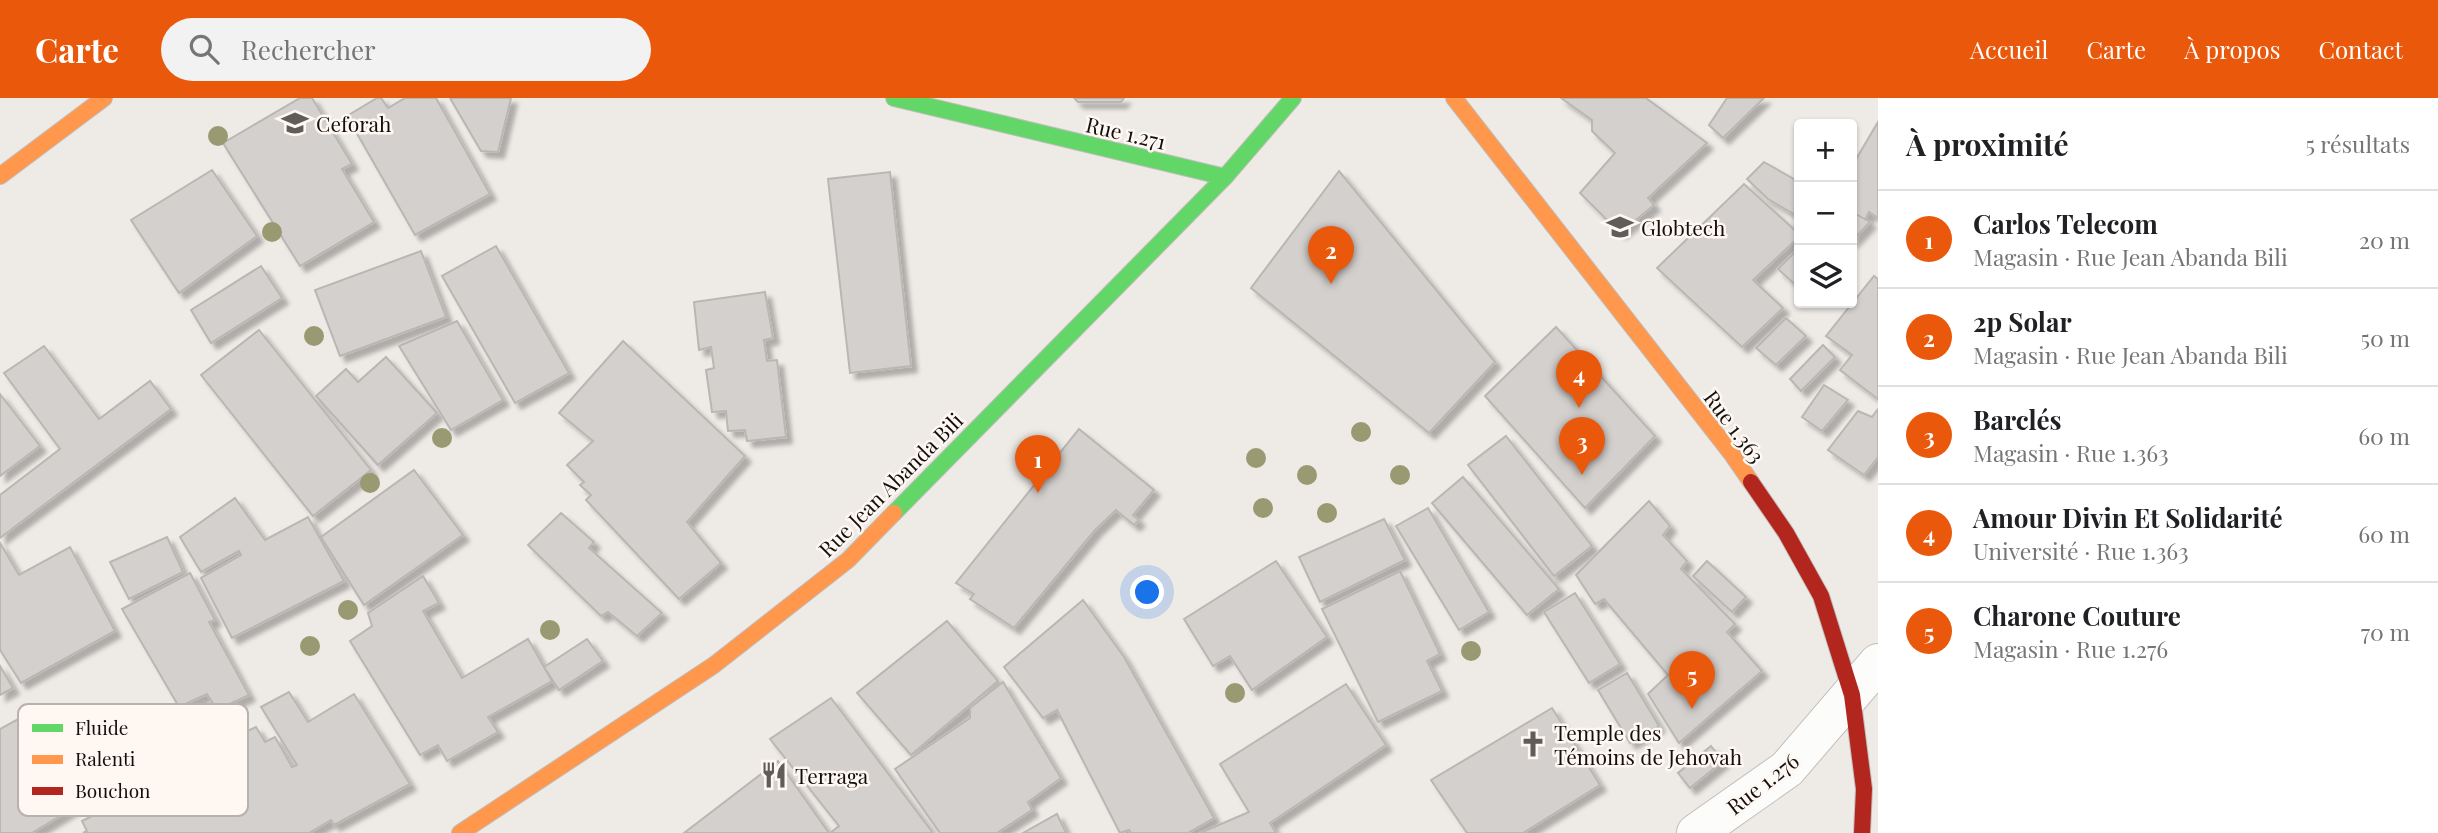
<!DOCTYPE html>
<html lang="fr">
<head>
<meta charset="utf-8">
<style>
  :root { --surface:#fff; --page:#f2f2f2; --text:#202124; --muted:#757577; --line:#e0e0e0; --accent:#ea580c }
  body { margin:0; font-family:"Playfair Display",serif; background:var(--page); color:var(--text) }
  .controls { position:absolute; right:21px; top:21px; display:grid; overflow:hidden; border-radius:7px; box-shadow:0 2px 5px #0004 }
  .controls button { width:63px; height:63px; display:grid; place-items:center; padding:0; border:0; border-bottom:2px solid var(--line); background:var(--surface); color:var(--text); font:35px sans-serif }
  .you { position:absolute; left:1148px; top:495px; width:24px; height:24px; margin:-18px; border:5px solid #fff; border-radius:50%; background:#1a73e8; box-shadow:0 0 0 10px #1a73e833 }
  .badge { display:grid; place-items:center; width:46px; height:46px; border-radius:50%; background:var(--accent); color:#fff; font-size:23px; font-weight:700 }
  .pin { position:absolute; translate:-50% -58px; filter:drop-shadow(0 2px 4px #0008) }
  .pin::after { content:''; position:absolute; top:37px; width:24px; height:21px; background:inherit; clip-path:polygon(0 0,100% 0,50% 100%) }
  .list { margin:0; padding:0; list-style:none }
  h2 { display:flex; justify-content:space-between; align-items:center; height:91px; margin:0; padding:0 28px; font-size:30px }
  h2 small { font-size:23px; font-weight:400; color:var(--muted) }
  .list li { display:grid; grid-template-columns:46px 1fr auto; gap:21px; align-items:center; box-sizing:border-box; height:98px; padding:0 28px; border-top:2px solid var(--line) }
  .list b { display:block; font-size:26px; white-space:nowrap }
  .list p { margin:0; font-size:23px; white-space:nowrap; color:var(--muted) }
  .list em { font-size:23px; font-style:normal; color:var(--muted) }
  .icon { flex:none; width:38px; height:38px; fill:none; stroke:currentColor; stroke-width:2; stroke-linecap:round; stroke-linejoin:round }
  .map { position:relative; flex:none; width:1878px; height:735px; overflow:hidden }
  header { display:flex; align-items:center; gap:42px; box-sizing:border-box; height:98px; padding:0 35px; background:var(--accent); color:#fff }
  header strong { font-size:33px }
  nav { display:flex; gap:38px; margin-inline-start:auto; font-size:24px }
  .search { width:490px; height:63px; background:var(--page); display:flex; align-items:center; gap:18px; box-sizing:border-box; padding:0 24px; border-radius:38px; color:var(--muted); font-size:26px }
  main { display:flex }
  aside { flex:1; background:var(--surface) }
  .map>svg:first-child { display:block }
  .building { fill:#d4d0ce; stroke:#b9b6b3; stroke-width:2; filter:url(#shadow) }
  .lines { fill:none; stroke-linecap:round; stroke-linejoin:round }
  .street-casing { stroke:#c0bdbb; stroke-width:40 }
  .fast-casing { stroke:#c0bdbb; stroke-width:18 }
  .slow-casing { stroke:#c0bdbb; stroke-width:18 }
  .jam-casing { stroke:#c0bdbb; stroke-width:18 }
  .street { stroke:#fcfcfb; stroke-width:38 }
  .fast { stroke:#63d668; stroke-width:16 }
  .slow { stroke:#ff974d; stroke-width:16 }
  .jam { stroke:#b3261e; stroke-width:16 }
  .tree { fill:#999972 }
  .labels { text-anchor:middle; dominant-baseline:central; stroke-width:5; stroke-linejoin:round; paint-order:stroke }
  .poi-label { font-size:21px; fill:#12100e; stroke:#fef7f2; text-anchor:start }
  .street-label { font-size:21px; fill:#12100e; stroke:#fef7f2 }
  .key { fill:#fef7f2; stroke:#b7b2ae; stroke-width:2 }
  .key-label { font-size:19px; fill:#12100e }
</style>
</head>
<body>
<header>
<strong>Carte</strong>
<div class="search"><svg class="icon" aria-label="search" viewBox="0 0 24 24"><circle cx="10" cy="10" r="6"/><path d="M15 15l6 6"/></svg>Rechercher</div>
<nav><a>Accueil</a><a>Carte</a><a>À propos</a><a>Contact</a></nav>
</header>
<main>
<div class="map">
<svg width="1878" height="735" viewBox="0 0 1878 735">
  <defs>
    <filter id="shadow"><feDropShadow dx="6" dy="6" stdDeviation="2" flood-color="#0004"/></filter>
  </defs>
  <rect width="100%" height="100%" fill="#eeeae6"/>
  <g class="building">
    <path d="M 300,0 L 312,0 L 352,66 L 342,71 L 374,124 L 300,168 L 223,45 Z"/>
    <path d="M 377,0 L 381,0 L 388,10 L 405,0 L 436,0 L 490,96 L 415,137 L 347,18 Z"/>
    <path d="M 450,0 L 511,0 L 498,54 L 481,53 Z"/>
    <path d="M 1074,0 L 1124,0 L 1121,4 L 1078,4 Z"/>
    <path d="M 1561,0 L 1646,0 L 1707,45 L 1648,100 L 1654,107 L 1620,135 L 1580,95 L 1615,55 L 1592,33 L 1592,22 Z"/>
    <path d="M 1727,0 L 1764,0 L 1723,40 L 1709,27 Z"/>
    <path d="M 1878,24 L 1878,120 L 1869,114 L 1865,122 L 1852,114 L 1852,68 Z"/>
    <path d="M 1764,64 L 1799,84 L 1799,119 L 1768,101 L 1747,81 Z"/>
    <path d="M 212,72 L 257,138 L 179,195 L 131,122 Z"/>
    <path d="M 1339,73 L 1495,264 L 1429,335 L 1251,190 Z"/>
    <path d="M 890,74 L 911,268 L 850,275 L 828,81 Z"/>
    <path d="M 1744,86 L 1799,136 L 1799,139 L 1753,182 L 1783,210 L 1742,249 L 1657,170 Z"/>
    <path d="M 1852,114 L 1870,124 L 1852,143 Z"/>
    <path d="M 496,148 L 569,275 L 515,305 L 442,178 Z"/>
    <path d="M 1799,150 L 1799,190 L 1778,171 Z"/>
    <path d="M 421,153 L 446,219 L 340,258 L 315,192 Z"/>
    <path d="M 261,168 L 282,200 L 211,245 L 191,212 Z"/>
    <path d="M 1874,178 L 1878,181 L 1878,301 L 1840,272 L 1852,257 L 1826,238 Z"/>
    <path d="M 765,194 L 773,240 L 764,242 L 767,263 L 777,262 L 786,339 L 747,343 L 745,332 L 728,333 L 726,313 L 712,314 L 706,272 L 714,270 L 711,249 L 699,252 L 694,204 Z"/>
    <path d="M 1786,220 L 1806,238 L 1776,267 L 1756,250 Z"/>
    <path d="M 457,223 L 503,302 L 451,332 L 399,248 Z"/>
    <path d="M 1556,229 L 1655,338 L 1585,410 L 1485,298 Z"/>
    <path d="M 259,232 L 371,372 L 313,418 L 201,277 Z"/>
    <path d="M 623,243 L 745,358 L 687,424 L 721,465 L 679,501 L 586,402 L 591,397 L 580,387 L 584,384 L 567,367 L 593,343 L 559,315 Z"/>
    <path d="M 1823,247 L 1835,259 L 1801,293 L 1790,281 Z"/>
    <path d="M 44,248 L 99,321 L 150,283 L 171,311 L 0,440 L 0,397 L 60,351 L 4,275 Z"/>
    <path d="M 386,259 L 437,315 L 378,367 L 316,298 L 346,271 L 358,284 Z"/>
    <path d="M 1824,287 L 1848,302 L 1822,333 L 1802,319 Z"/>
    <path d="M 0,296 L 40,348 L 0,378 Z"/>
    <path d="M 1878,311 L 1878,359 L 1864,377 L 1828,352 L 1858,313 L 1872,319 Z"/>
    <path d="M 1079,331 L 1154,392 L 1133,417 L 1139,422 L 1134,427 L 1116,412 L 1095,432 L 1014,530 L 970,501 L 974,496 L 956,485 Z"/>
    <path d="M 1506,338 L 1592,448 L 1554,478 L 1468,367 Z"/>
    <path d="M 414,372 L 463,437 L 364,507 L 321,439 Z"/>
    <path d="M 1463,379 L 1559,491 L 1527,517 L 1432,405 Z"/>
    <path d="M 235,400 L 265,442 L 308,419 L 344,483 L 232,540 L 201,480 L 241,457 L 239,453 L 201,474 L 180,439 Z"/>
    <path d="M 1649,403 L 1670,428 L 1663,437 L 1687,463 L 1681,471 L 1735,526 L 1727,534 L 1762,573 L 1679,645 L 1648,596 L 1668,577 L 1604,501 L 1595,506 L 1576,477 Z"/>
    <path d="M 1428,410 L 1489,514 L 1459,532 L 1396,428 Z"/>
    <path d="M 561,415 L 594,444 L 589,450 L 662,515 L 637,538 L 608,514 L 601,518 L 528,447 Z"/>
    <path d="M 1384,421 L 1405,462 L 1320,504 L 1299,459 Z"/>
    <path d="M 167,439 L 183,474 L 129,501 L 110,464 Z"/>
    <path d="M 0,445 L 19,477 L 70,449 L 115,533 L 21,585 L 0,552 Z"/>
    <path d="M 1276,463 L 1327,539 L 1252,592 L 1230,558 L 1213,568 L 1184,521 Z"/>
    <path d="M 1707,463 L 1746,499 L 1732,514 L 1693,478 Z"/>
    <path d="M 1400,473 L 1440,556 L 1427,563 L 1442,593 L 1378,624 L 1322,511 Z"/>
    <path d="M 190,475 L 215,522 L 209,524 L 249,597 L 217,612 L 207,596 L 179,609 L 122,511 Z"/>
    <path d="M 423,478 L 439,505 L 423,513 L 462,580 L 528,541 L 552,583 L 488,619 L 498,634 L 447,663 L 438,647 L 420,657 L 350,543 L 372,528 L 368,515 Z"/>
    <path d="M 1575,495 L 1620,566 L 1589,585 L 1544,514 Z"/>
    <path d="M 1083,502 L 1124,559 L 1214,720 L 1188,735 L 1131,735 L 1129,732 L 1120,735 L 1057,612 L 1043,620 L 1004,569 Z"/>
    <path d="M 947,523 L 998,583 L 911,657 L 857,595 Z"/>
    <path d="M 587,541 L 603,563 L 559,592 L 544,569 Z"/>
    <path d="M 0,568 L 13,590 L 0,597 Z"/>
    <path d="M 1627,575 L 1659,628 L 1630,645 L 1598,592 Z"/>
    <path d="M 1003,584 L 1061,680 L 1028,704 L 1032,712 L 997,735 L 940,735 L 895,671 L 970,620 L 970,610 Z"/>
    <path d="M 1346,586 L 1386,647 L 1270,725 L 1276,735 L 1200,735 L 1249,714 L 1220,666 Z"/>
    <path d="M 289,594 L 308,624 L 354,596 L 410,686 L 334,727 L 331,722 L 309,735 L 83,735 L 87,733 L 82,723 L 98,715 L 92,702 L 189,656 L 187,652 L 222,630 L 230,641 L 256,629 L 265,644 L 275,639 L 292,669 L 297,667 L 261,609 Z"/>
    <path d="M 831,600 L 933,735 L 830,735 L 839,728 L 770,641 Z"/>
    <path d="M 1552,610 L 1600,687 L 1523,735 L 1467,735 L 1431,682 Z"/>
    <path d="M 31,614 L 88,701 L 32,735 L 0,735 L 0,631 Z"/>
    <path d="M 1711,648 L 1723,663 L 1690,690 L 1678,675 Z"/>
    <path d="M 778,663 L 829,735 L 684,735 Z"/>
    <path d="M 1057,716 L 1066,735 L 1023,735 Z"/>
  </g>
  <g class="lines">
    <g class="street-casing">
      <path id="street" d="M 1696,735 L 1787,671 L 1878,565"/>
    </g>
    <g class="fast-casing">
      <g id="fast">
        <path d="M 894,0 L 1225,79"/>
        <path d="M 894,415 L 1225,79 L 1293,0"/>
      </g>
    </g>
    <g class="slow-casing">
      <g id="slow">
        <path d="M 1454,0 L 1731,355 L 1751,384"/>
        <path d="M 0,78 L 104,0"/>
        <path d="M 460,735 L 714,567 L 848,462 L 894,415"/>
      </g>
    </g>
    <g class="jam-casing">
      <path id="jam" d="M 1751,384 L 1786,435 L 1821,498 L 1852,597 L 1864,691 L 1862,735"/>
    </g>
    <use href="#street" class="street"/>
    <use href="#fast" class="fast"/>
    <use href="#slow" class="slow"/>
    <use href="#jam" class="jam"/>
  </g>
  <g class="tree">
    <circle cx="218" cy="38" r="10"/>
    <circle cx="272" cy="134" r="10"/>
    <circle cx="314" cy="238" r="10"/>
    <circle cx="1361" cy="334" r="10"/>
    <circle cx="442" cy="340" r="10"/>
    <circle cx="1256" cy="360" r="10"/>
    <circle cx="1307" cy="377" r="10"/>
    <circle cx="1400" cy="377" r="10"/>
    <circle cx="370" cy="385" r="10"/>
    <circle cx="1263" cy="410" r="10"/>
    <circle cx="1327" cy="415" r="10"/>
    <circle cx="348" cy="512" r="10"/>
    <circle cx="550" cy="532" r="10"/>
    <circle cx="310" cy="548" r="10"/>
    <circle cx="1471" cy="553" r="10"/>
    <circle cx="1235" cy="595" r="10"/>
  </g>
  <defs>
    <g id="university-bare" transform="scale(2.1)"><path d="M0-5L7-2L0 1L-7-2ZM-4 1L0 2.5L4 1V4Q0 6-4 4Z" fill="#5f5c5a" stroke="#fef7f2" stroke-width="2.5" paint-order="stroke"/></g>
    <g id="church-bare" transform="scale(2.1)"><path d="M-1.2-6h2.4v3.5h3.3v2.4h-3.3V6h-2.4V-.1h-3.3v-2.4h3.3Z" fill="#5f5c5a" stroke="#fef7f2" stroke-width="2.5" paint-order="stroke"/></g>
    <g id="restaurant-bare" transform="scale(2.1)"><path d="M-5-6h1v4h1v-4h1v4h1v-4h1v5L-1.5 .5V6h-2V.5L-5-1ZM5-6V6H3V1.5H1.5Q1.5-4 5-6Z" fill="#5f5c5a" stroke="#fef7f2" stroke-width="2.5" paint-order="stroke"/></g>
  </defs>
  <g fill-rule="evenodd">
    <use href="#university-bare" x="295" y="25"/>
    <use href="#university-bare" x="1620" y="129"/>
    <use href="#church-bare" x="1533" y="646"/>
    <use href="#restaurant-bare" x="774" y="677"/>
  </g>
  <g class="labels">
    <g class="poi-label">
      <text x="316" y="25">Ceforah</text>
      <text x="1641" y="129">Globtech</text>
      <text x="1554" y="634">Temple des<tspan x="1554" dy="24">Témoins de Jehovah</tspan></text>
      <text x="795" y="677">Terraga</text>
    </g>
    <g class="street-label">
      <text transform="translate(1126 34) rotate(13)">Rue 1.271</text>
      <text transform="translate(1735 328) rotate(53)">Rue 1.363</text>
      <text transform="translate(890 386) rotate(-45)">Rue Jean Abanda Bili</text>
      <text transform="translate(1762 685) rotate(-38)">Rue 1.276</text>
    </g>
  </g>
  <rect x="18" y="606" width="230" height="112" rx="10" class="key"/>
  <rect x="32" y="626" width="31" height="8" fill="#63d668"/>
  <rect x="32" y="657" width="31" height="9" fill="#ff974d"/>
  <rect x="32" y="689" width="31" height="8" fill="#b3261e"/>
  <g class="key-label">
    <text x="75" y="637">Fluide</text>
    <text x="75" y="668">Ralenti</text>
    <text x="75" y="700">Bouchon</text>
  </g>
</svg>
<div class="controls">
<button>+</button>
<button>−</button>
<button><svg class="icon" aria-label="layers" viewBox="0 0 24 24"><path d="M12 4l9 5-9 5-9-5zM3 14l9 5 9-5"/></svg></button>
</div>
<div class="you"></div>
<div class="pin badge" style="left:1038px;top:395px">1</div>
<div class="pin badge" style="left:1331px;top:186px">2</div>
<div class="pin badge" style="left:1582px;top:377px">3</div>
<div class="pin badge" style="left:1579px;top:310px">4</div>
<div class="pin badge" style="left:1692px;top:611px">5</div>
</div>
<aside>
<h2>À proximité<small>5 résultats</small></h2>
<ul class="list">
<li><span class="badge">1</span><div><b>Carlos Telecom</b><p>Magasin · Rue Jean Abanda Bili</p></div><em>20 m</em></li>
<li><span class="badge">2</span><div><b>2p Solar</b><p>Magasin · Rue Jean Abanda Bili</p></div><em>50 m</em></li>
<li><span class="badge">3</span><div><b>Barclés</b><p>Magasin · Rue 1.363</p></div><em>60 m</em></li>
<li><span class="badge">4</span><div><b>Amour Divin Et Solidarité</b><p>Université · Rue 1.363</p></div><em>60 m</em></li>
<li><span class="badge">5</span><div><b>Charone Couture</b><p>Magasin · Rue 1.276</p></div><em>70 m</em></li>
</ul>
</aside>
</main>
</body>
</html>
